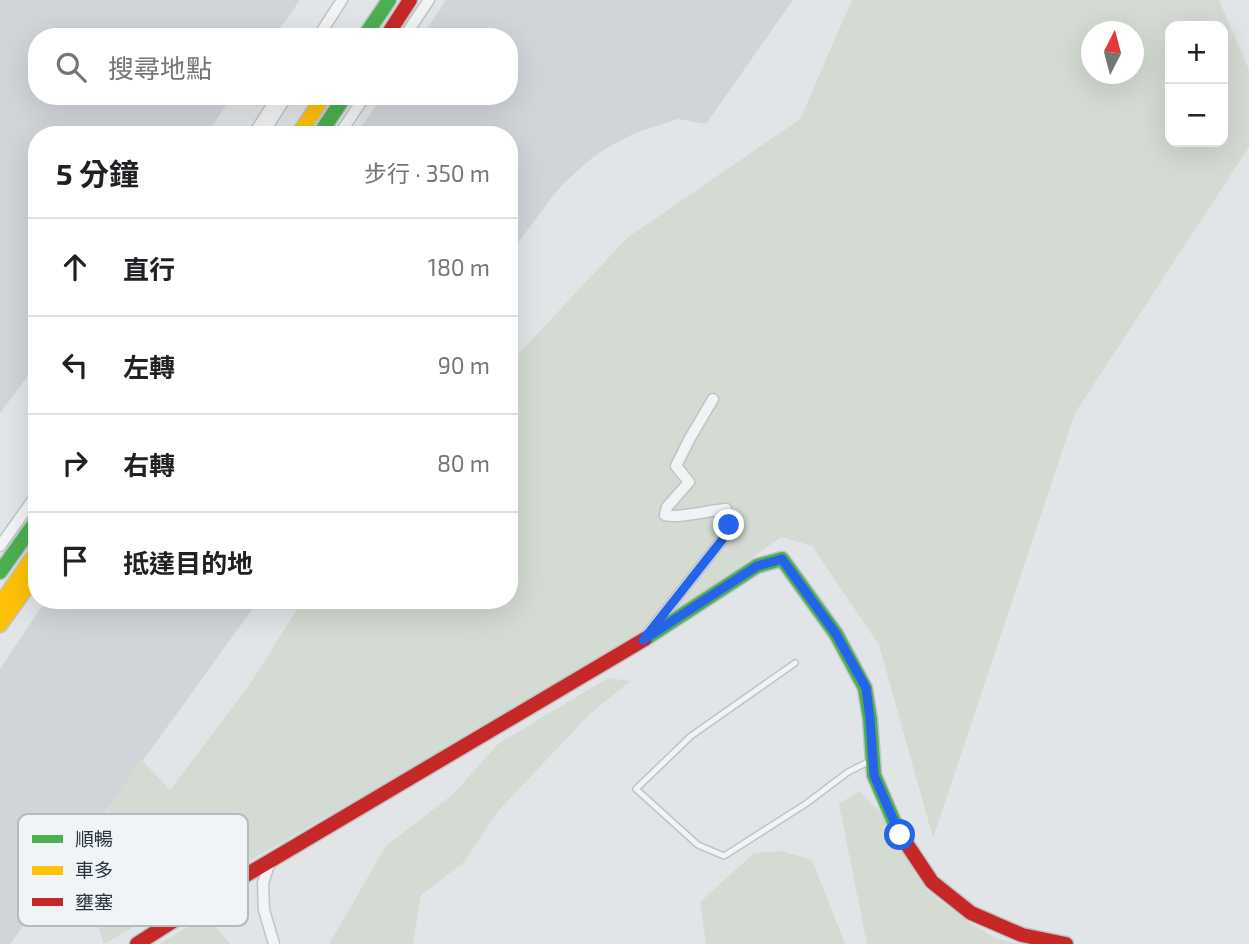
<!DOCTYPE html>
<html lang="zh-TW">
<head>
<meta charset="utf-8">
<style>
  :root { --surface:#fff; --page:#f6f6f6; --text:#202124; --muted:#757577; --line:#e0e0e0 }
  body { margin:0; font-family:"Exo 2","Noto Sans TC",sans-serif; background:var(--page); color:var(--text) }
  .controls { position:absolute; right:21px; top:21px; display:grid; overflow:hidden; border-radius:14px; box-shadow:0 7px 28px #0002 }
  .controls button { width:63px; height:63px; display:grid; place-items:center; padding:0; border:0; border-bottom:2px solid var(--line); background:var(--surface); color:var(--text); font:35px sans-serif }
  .compass { position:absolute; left:1081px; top:21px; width:63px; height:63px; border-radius:50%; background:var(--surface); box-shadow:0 7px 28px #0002; rotate:6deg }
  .stop { position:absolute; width:21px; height:21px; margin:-16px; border:5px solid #2563eb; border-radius:50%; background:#fff }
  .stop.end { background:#2563eb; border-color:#fff; box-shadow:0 2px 7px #0008 }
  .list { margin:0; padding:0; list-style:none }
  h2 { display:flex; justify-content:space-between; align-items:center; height:91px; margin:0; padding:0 28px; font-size:30px }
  h2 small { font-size:23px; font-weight:400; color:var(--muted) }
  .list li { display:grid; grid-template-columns:46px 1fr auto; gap:21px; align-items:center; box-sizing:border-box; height:98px; padding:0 28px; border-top:2px solid var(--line) }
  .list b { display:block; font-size:26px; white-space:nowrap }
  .list em { font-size:23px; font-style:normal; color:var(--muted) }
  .icon { flex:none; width:38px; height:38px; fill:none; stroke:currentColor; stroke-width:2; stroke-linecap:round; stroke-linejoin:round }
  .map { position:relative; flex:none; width:1249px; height:944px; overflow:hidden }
  .search { position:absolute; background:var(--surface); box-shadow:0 7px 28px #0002; left:28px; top:28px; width:490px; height:77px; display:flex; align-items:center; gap:18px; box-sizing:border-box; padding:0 24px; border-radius:28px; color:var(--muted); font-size:26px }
  .panel { position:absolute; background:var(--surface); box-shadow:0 7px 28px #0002; left:28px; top:126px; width:490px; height:483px; border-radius:28px }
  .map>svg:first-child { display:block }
  .built { fill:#d1d5da }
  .green { fill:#d4dbd3; fill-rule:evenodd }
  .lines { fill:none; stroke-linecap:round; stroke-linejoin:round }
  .lane-casing { stroke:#c0c3c5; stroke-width:8 }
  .street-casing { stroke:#c0c3c5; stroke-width:13 }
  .fast-casing { stroke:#c0c3c5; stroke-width:17 }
  .slow-casing { stroke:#c0c3c5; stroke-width:17 }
  .jam-casing { stroke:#c0c3c5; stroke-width:17 }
  .lane { stroke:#f2f3f4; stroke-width:5 }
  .street { stroke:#f2f3f4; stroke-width:10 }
  .fast { stroke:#4caf50; stroke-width:14 }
  .slow { stroke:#ffc107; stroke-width:14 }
  .jam { stroke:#c62828; stroke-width:14 }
  .route { stroke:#2563eb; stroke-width:9 }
  .key { fill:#f0f4f7; stroke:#b4bbc0; stroke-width:2 }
  .key-label { font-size:19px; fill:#293641 }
</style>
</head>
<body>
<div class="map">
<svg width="1249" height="944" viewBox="0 0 1249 944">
  <rect width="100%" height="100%" fill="#e2e5e7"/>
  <g class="built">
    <path d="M 0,0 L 300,0 L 274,37 L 37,37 L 37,96 L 232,96 L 206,135 L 37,135 L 37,364 L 0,413 Z"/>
    <path d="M 446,0 L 793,0 L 706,124 L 678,119 L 635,133 L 605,149 L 591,159 L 564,183 L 552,197 L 509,255 L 509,135 L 356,135 L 382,96 L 509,96 L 509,37 L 421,37 Z"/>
    <path d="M 46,600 L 259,600 L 10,944 L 0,944 L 0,669 Z"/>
  </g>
  <g class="green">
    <path d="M 852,0 L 1219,0 L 1249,70 L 1249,147 L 1075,413 L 933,838 L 879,645 L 812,546 L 781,537 L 675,614 L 627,645 L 104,944 L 86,892 L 88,840 L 141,759 L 170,790 L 250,684 L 303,600 L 509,600 L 509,364 L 627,238 L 800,119 ZM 1170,26 L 1223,26 L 1223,142 L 1170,142 ZM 1092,32 L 1134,32 L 1134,74 L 1092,74 Z"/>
    <path d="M 608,678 L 630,681 L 590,714 L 499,810 L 464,862 L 421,895 L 413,944 L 329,944 L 386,846 L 453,794 L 499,743 Z"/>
    <path d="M 859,791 L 882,814 L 926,890 L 967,921 L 995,938 L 1020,944 L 867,944 L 839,804 Z"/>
    <path d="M 781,851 L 812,860 L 845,944 L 706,944 L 700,902 L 754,853 Z"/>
    <path d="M 207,916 L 230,944 L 159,944 Z"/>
  </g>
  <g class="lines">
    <g class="lane-casing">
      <path id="lane" d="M 795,663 L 691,736 L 636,789 L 698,845 L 724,856 L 807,803 L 848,772 L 870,761"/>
    </g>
    <g class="street-casing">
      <g id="street">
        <path d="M 318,37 L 342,0"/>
        <path d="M 404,37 L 429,0"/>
        <path d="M 253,135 L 278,96"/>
        <path d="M 262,135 L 287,96"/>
        <path d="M 339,135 L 365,96"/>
        <path d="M 0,546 L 37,494"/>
        <path d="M 649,632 L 722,540 L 729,525 L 726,509 C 711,510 676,519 665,515 L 667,507 L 689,482 L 676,466 L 690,438 L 713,399"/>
        <path d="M 270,862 L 263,883 L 264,910 L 274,944"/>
      </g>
    </g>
    <g class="fast-casing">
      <g id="fast">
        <path d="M 364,37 L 389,0"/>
        <path d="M 319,135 L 345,96"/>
        <path d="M 0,572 L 37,520"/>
        <path d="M 645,639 L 757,566 L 782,559 L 836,634 L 865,688 L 870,719 L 874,775 L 898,831"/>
      </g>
    </g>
    <g class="slow-casing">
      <g id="slow">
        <path d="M 298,135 L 324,96"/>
        <path d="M 0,604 L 37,551"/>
        <path d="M 0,625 L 37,573"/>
      </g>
    </g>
    <g class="jam-casing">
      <g id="jam">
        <path d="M 386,37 L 410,0"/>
        <path d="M 898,831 L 932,882 L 971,913 L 1022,935 L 1066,944"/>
        <path d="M 137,944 L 236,881 L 645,639"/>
      </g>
    </g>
    <use href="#lane" class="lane"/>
    <use href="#street" class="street"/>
    <use href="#fast" class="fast"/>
    <use href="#slow" class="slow"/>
    <use href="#jam" class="jam"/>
  </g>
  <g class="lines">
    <path class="route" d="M 729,525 L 722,540 L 643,640 L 757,566 L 782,559 L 836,634 L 866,688 L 870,719 L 874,775 L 900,835"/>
  </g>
  <rect x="18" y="814" width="230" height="112" rx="10" class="key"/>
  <rect x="32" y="835" width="31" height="8" fill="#4caf50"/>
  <rect x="32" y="866" width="31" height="9" fill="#ffc107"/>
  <rect x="32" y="898" width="31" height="8" fill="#c62828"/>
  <g class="key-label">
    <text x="75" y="846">順暢</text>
    <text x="75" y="877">車多</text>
    <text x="75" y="909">壅塞</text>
  </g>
</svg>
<div class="controls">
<button>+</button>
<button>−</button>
</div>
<svg class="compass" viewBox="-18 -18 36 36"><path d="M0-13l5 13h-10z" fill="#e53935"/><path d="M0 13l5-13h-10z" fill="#757577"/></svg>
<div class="stop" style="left:900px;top:835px"></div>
<div class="stop end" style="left:729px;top:525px"></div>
<div class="search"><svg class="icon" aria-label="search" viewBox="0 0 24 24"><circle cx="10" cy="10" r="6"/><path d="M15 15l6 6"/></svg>搜尋地點</div>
<section class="panel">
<h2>5 分鐘<small>步行 · 350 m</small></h2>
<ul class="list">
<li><svg class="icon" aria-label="ahead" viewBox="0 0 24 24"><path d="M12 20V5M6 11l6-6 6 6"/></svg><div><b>直行</b></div><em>180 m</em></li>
<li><svg class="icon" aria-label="left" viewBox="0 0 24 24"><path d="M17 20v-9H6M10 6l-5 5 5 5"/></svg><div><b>左轉</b></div><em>90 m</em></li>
<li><svg class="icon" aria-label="right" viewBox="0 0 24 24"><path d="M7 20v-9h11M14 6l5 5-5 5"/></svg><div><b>右轉</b></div><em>80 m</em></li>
<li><svg class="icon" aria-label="arrive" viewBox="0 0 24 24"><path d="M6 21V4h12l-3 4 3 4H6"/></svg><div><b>抵達目的地</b></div></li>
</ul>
</section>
</div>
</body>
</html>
